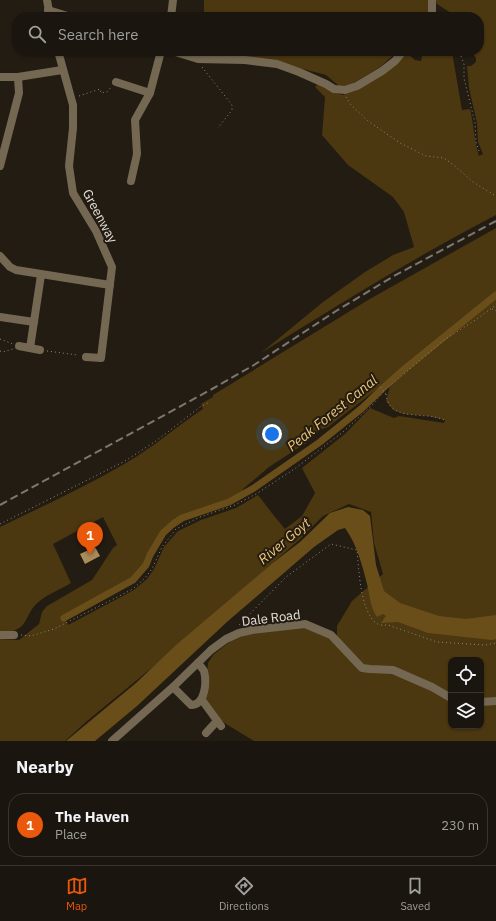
<!DOCTYPE html>
<html lang="en">
<head>
<meta charset="utf-8">
<style>
  :root { --surface:#1a150e; --page:#27221c; --text:#f1f3f6; --muted:#9f9f9e; --line:#38342e; --accent:#ea580c }
  body { margin:0; font-family:"IBM Plex Sans",sans-serif; background:var(--page); color:var(--text) }
  .controls { position:absolute; right:12px; bottom:12px; display:grid; overflow:hidden; border-radius:8px; box-shadow:0 1px 3px #0004 }
  .controls button { width:36px; height:36px; display:grid; place-items:center; padding:0; border:0; border-bottom:1px solid var(--line); background:var(--surface); color:var(--text); font:20px sans-serif }
  .you { position:absolute; left:272px; top:434px; width:14px; height:14px; margin:-10px; border:3px solid #fff; border-radius:50%; background:#1a73e8; box-shadow:0 0 0 6px #1a73e833 }
  .badge { display:grid; place-items:center; width:26px; height:26px; border-radius:50%; background:var(--accent); color:#fff; font-size:13px; font-weight:700 }
  .pin { position:absolute; translate:-50% -33px; filter:drop-shadow(0 1px 2px #0008) }
  .pin::after { content:''; position:absolute; top:21px; width:14px; height:12px; background:inherit; clip-path:polygon(0 0,100% 0,50% 100%) }
  .list { margin:0; padding:0; list-style:none }
  h2 { display:flex; justify-content:space-between; align-items:center; height:52px; margin:0; padding:0 16px; font-size:17px }
  h2 small { font-size:13px; font-weight:400; color:var(--muted) }
  .list li { display:grid; grid-template-columns:26px 1fr auto; gap:12px; align-items:center; box-sizing:border-box; height:64px; margin:0 8px 8px; padding:0 8px; border:1px solid var(--line); border-radius:16px }
  .list b { display:block; font-size:15px; white-space:nowrap }
  .list p { margin:0; font-size:13px; white-space:nowrap; color:var(--muted) }
  .list em { font-size:13px; font-style:normal; color:var(--muted) }
  .icon { flex:none; width:22px; height:22px; fill:none; stroke:currentColor; stroke-width:2; stroke-linecap:round; stroke-linejoin:round }
  .map { position:relative; flex:none; width:496px; height:741px; overflow:hidden }
  .search { position:absolute; background:var(--surface); box-shadow:0 1px 3px #0004; left:12px; right:12px; top:12px; height:44px; display:flex; align-items:center; gap:10px; box-sizing:border-box; padding:0 14px; border-radius:16px; color:var(--muted); font-size:15px }
  .sheet { height:124px; background:var(--surface) }
  nav { display:flex; justify-content:space-around; align-items:center; box-sizing:border-box; height:56px; border-top:1px solid var(--line); background:var(--surface); font-size:11px; color:var(--muted) }
  nav a { display:grid; justify-items:center; gap:2px }
  nav .on { color:var(--accent) }
  .map>svg:first-child { display:block }
  .green { fill:#4b3710; fill-rule:evenodd }
  .water { fill:#694e19 }
  .lines { fill:none; stroke-linecap:round; stroke-linejoin:round }
  .canal { stroke:#694e19; stroke-width:7 }
  .building { fill:#aa8d5a }
  .path { stroke:#8c877e; stroke-width:1; stroke-dasharray:1 3; stroke-linecap:butt }
  .minor { stroke:#746853; stroke-width:8 }
  .rail { stroke:#7d776e; stroke-width:2; stroke-dasharray:8 4; stroke-linecap:butt }
  .path-bridge { stroke:#8c877e; stroke-width:1; stroke-dasharray:1 3; stroke-linecap:butt }
  .labels { text-anchor:middle; dominant-baseline:central; stroke-width:4; stroke-linejoin:round; paint-order:stroke }
  .street-label { font-size:13px; fill:#e5e1d9; stroke:#231c12 }
  .water-label { font-size:14px; font-style:italic; fill:#f2c679; stroke:#231c12 }
</style>
</head>
<body>
<div class="map">
<svg width="496" height="741" viewBox="0 0 496 741">
  <rect width="100%" height="100%" fill="#231c12"/>
  <g class="green">
    <path d="M 204,0 L 428,0 L 430,5 L 425,17 L 204,17 Z"/>
    <path d="M 435,0 L 496,0 L 496,215 C 415,257 338,305 261,353 L 323,302 L 365,272 L 393,255 L 414,247 L 404,212 L 393,197 L 348,165 L 322,135 L 325,97 L 315,87 L 319,83 L 336,93 L 343,95 C 367,87 385,70 406,54 L 408,54 L 415,60 L 421,61 L 422,56 L 452,52 L 462,110 L 470,109 C 474,125 474,141 479,156 L 483,154 L 478,142 L 477,123 L 469,88 L 467,66 L 471,66 L 476,62 L 476,58 L 471,51 L 479,51 L 479,17 L 457,17 L 437,4 Z"/>
    <path d="M 205,51 L 398,51 L 380,67 L 351,85 L 344,87 L 339,86 L 326,75 L 273,61 L 234,56 C 225,51 215,58 205,55 Z"/>
    <path d="M 496,228 L 496,741 L 254,741 L 226,724 L 220,720 L 205,700 L 208,663 L 213,655 L 233,639 L 257,632 L 306,627 L 331,638 L 362,673 L 362,668 L 337,641 L 337,626 L 352,601 L 383,574 L 374,543 L 371,512 L 349,504 L 323,516 L 299,540 L 275,561 L 235,598 L 182,643 L 87,721 L 65,741 L 0,741 L 0,639 L 19,640 L 39,624 L 42,612 L 47,606 L 92,580 L 113,548 L 117,545 L 103,517 L 53,544 L 71,583 C 61,589 50,593 41,600 C 22,613 32,633 0,632 L 0,527 C 47,504 94,483 139,455 C 161,441 181,423 203,409 L 201,404 L 213,397 L 213,395 L 368,300 ZM 389,384 L 390,386 L 386,401 L 393,410 L 404,414 L 428,416 L 445,420 L 444,423 L 399,416 L 394,418 L 370,408 L 345,434 L 302,468 L 315,493 L 302,516 L 285,529 L 275,517 L 258,495 L 236,508 L 201,520 L 178,531 L 164,547 L 154,569 L 147,579 L 134,590 L 68,625 L 65,618 L 133,580 L 146,565 L 150,555 L 163,533 L 173,524 L 182,518 L 229,502 L 243,494 L 242,490 L 269,467 L 306,443 L 320,430 L 328,427 L 381,386 L 383,388 ZM 451,660 L 481,660 L 481,726 L 451,726 Z"/>
  </g>
  <path class="water" d="M 348,507 L 363,510 L 370,516 L 376,565 L 384,591 L 400,603 L 439,616 L 466,619 L 496,615 L 496,639 L 492,640 L 428,633 L 398,622 L 381,623 L 386,616 L 383,614 L 377,617 C 370,607 370,595 367,584 C 362,564 357,545 345,528 L 338,530 L 314,547 L 228,621 L 137,706 L 95,741 L 66,741 L 136,683 L 176,645 L 274,562 L 300,542 L 330,513 Z"/>
  <g class="lines">
    <path class="canal" d="M 64,618 L 133,580 L 146,565 L 150,555 L 163,533 L 173,524 L 182,518 L 229,502 L 254,488 L 320,442 L 361,409 L 383,388 L 402,371 L 496,295"/>
  </g>
  <path class="building" d="M 95,547 L 100,556 L 85,564 L 80,554 Z"/>
  <g class="lines">
    <g class="path">
      <path d="M 455,51 L 461,56 L 464,64 L 464,78 L 475,123 L 476,142 L 479,151"/>
      <path d="M 202,67 L 232,105 L 232,110 L 218,128"/>
      <path d="M 79,96 L 100,89 L 101,93 L 107,92 L 111,87"/>
      <path d="M 346,97 L 351,105 L 368,121 L 400,143 L 426,156 L 444,158 L 456,167 L 473,182 L 496,196"/>
      <path d="M 492,309 L 496,311"/>
      <path d="M 0,339 L 13,344"/>
      <path d="M 0,351 L 3,352 L 13,349"/>
      <path d="M 47,351 L 78,355"/>
      <path d="M 386,394 C 388,416 410,414 426,416 C 433,416 439,418 445,420"/>
      <path d="M 0,524 L 125,461 L 156,441 L 200,407 L 208,403"/>
      <path d="M 239,625 L 286,577 L 331,544 L 357,550 C 359,570 360,610 376,623 C 380,626 384,625 388,625 L 437,642 L 485,645 L 496,643"/>
      <path d="M 21,635 L 31,636 L 54,629 L 133,589 L 145,578 L 152,569 L 162,547 L 176,529 L 200,517 L 235,505 L 256,494 L 293,470 L 343,432 L 373,404 L 385,390 L 444,340 L 477,319 L 496,305"/>
    </g>
    <g class="minor">
      <path d="M 47,0 L 50,17"/>
      <path d="M 48,10 L 71,17"/>
      <path d="M 171,17 L 173,0"/>
      <path d="M 430,17 L 432,11 L 432,0"/>
      <path d="M 58,51 L 73,105 L 73,128 L 69,166 L 73,193 L 96,231 L 112,267 L 101,358 L 86,357"/>
      <path d="M 172,51 L 198,59 L 245,60 L 277,64 L 299,72 L 326,84 L 334,89 L 345,90 L 357,86 L 382,71 L 395,61 L 403,51"/>
      <path d="M 0,77 L 18,77 L 62,70"/>
      <path d="M 116,82 L 150,93"/>
      <path d="M 0,166 L 19,93 L 18,77"/>
      <path d="M 131,181 L 137,154 L 135,120 L 150,93 L 161,51"/>
      <path d="M 0,256 L 10,267 L 16,270 L 110,285"/>
      <path d="M 0,317 L 34,322"/>
      <path d="M 19,346 L 40,350"/>
      <path d="M 30,348 L 41,275"/>
      <path d="M 0,635 L 14,635"/>
      <path d="M 173,687 L 191,705 C 205,705 207,683 204,671 C 203,669 200,666 198,663"/>
      <path d="M 202,700 L 221,726"/>
      <path d="M 481,702 L 496,701"/>
      <path d="M 206,733 L 217,721"/>
      <path d="M 112,741 L 173,687 L 211,650 L 226,639 L 239,633 L 252,630 L 305,624 L 331,635 L 362,668 L 370,669 L 393,670 L 432,687 L 451,698"/>
    </g>
    <path class="rail" d="M 0,505 L 212,389 L 254,365 L 336,311 L 394,276 L 496,221"/>
    <path class="path-bridge" d="M 378,384 L 386,394"/>
  </g>
  <g class="labels">
    <g class="street-label">
      <text transform="translate(100 216) rotate(62)">Greenway</text>
      <text transform="translate(271 618) rotate(-7)">Dale Road</text>
    </g>
    <g class="water-label">
      <text transform="translate(332 413) rotate(-39)">Peak Forest Canal</text>
      <text transform="translate(284 541) rotate(-40)">River Goyt</text>
    </g>
  </g>
</svg>
<div class="controls">
<button><svg class="icon" aria-label="locate" viewBox="0 0 24 24"><circle cx="12" cy="12" r="6"/><path d="M12 2v4M12 18v4M2 12h4M18 12h4"/></svg></button>
<button><svg class="icon" aria-label="layers" viewBox="0 0 24 24"><path d="M12 4l9 5-9 5-9-5zM3 14l9 5 9-5"/></svg></button>
</div>
<div class="you"></div>
<div class="pin badge" style="left:90px;top:555px">1</div>
<div class="search"><svg class="icon" aria-label="search" viewBox="0 0 24 24"><circle cx="10" cy="10" r="6"/><path d="M15 15l6 6"/></svg>Search here</div>
</div>
<section class="sheet">
<h2>Nearby<small></small></h2>
<ul class="list">
<li><span class="badge">1</span><div><b>The Haven</b><p>Place</p></div><em>230 m</em></li>
</ul>
</section>
<nav>
<a class="on"><svg class="icon" aria-label="map" viewBox="0 0 24 24"><path d="M3 6l6-2 6 2 6-2v14l-6 2-6-2-6 2zM9 4v14M15 6v14"/></svg>Map</a>
<a><svg class="icon" aria-label="directions" viewBox="0 0 24 24"><path d="M12 3l9 9-9 9-9-9zM9 14v-3h6M13 9l2 2-2 2"/></svg>Directions</a>
<a><svg class="icon" aria-label="saved" viewBox="0 0 24 24"><path d="M7 4h10v16l-5-4-5 4z"/></svg>Saved</a>
</nav>
</body>
</html>
